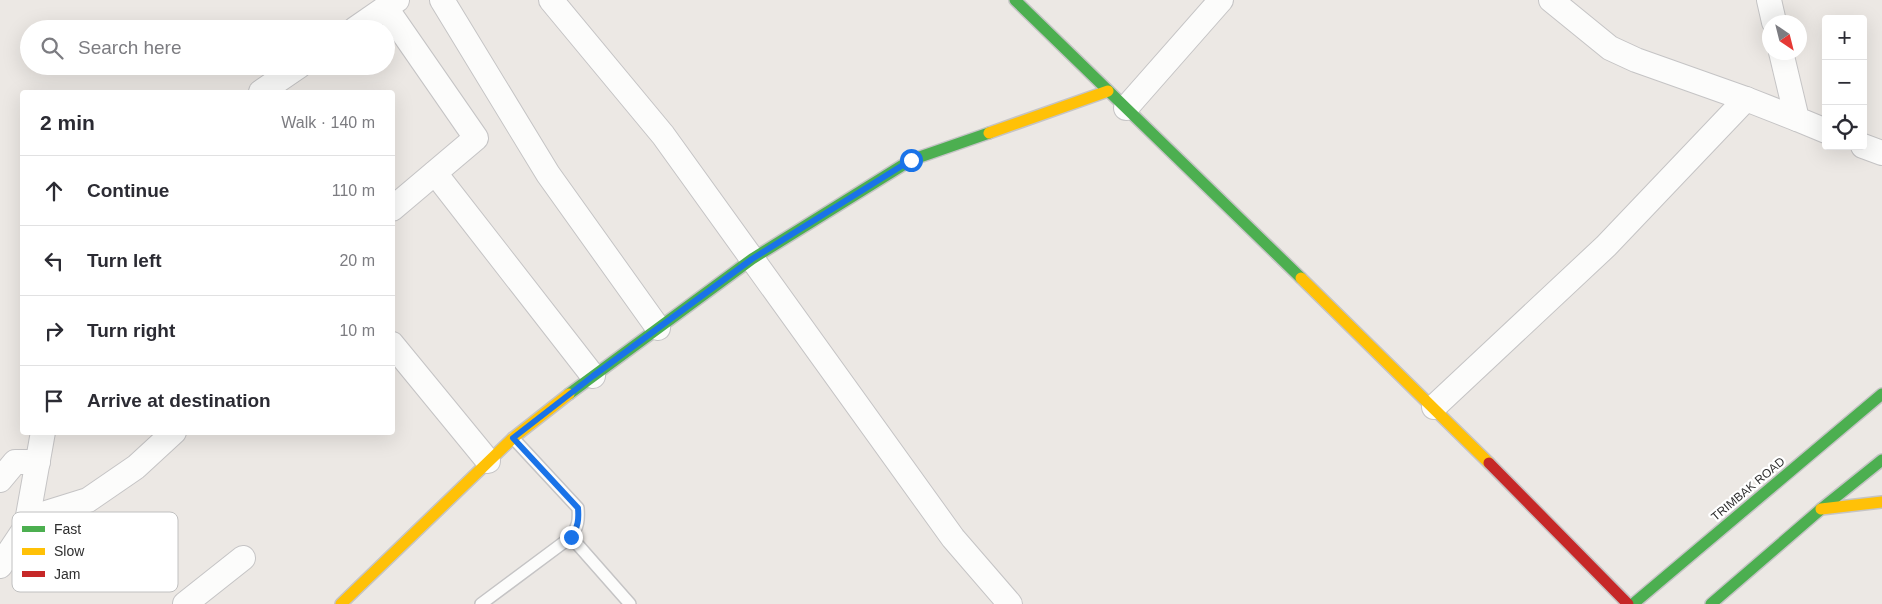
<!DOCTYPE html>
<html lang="en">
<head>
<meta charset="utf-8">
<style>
  :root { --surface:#fff; --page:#f7f7f7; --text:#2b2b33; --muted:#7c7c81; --line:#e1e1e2 }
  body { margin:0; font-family:Helvetica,sans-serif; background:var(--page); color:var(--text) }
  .controls { position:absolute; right:15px; top:15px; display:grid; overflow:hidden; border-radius:5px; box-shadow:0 5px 20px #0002 }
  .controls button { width:45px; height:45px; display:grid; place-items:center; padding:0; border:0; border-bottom:1px solid var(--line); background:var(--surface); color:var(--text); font:25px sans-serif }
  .compass { position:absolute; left:1762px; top:15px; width:45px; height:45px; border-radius:50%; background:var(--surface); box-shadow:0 5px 20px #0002; rotate:145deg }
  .stop { position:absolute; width:15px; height:15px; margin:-11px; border:4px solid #1a73e8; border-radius:50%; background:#fff }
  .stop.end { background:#1a73e8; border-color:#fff; box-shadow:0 1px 5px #0008 }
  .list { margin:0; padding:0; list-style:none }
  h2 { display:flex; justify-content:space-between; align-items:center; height:65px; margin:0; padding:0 20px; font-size:21px }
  h2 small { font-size:16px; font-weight:400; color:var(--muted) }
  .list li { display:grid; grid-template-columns:32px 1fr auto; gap:15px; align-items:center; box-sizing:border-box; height:70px; padding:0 20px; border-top:1px solid var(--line) }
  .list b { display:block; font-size:19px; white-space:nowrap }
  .list em { font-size:16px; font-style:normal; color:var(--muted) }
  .icon { flex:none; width:28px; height:28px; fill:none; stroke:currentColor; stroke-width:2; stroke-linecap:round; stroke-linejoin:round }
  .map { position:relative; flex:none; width:1882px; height:604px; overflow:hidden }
  .search { position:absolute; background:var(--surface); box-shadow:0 5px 20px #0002; left:20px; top:20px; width:375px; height:55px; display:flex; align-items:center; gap:12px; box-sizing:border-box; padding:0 18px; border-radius:28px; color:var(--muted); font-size:19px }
  .panel { position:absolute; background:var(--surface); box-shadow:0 5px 20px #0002; left:20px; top:90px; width:375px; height:345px; border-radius:5px }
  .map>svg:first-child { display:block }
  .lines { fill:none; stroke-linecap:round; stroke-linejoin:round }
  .lane-casing { stroke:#c5c4c5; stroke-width:14 }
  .street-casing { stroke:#c5c4c5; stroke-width:26 }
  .fast-casing { stroke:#c5c4c5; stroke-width:14 }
  .slow-casing { stroke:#c5c4c5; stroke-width:14 }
  .jam-casing { stroke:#c5c4c5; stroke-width:14 }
  .lane { stroke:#fcfcfb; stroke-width:11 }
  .street { stroke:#fcfcfb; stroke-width:24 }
  .fast { stroke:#4caf50; stroke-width:11 }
  .slow { stroke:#ffc107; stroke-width:11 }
  .jam { stroke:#c62828; stroke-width:11 }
  .route { stroke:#1a73e8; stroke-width:6 }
  .labels { text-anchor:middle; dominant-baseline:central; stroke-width:4.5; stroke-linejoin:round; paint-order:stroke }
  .street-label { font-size:12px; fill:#2e2e2e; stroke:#fff }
  .key { fill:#fff; stroke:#c0c0c0; stroke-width:1 }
  .key-label { font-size:14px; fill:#2e2e2e }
</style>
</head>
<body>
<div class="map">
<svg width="1882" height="604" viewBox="0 0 1882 604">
  <rect width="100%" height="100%" fill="#ece8e4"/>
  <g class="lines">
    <g class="lane-casing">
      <g id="lane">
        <path d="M 571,537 L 630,604"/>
        <path d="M 481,604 L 571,537 C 578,527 579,520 578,508 L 513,438"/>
      </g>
    </g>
    <g class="street-casing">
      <g id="street">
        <path d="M 442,0 L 548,174 L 658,328"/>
        <path d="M 551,0 L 663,135 L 953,538 L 1010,604"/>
        <path d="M 1551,0 L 1610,48 L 1636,60 L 1746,99 L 1797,119"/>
        <path d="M 1769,0 L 1774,22"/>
        <path d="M 386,8 L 476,138 L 392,209"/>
        <path d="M 355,29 L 397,0"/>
        <path d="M 1781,52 L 1797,119 L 1826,131"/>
        <path d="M 261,92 L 299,66"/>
        <path d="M 1126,108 L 1221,0"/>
        <path d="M 1863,146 L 1882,153"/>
        <path d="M 435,173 L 593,376"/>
        <path d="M 392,344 L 488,461"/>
        <path d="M 1434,407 L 1606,246 L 1746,99"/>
        <path d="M 0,480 L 15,462 L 38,462"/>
        <path d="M 27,519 L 88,500 L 136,467 L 174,432"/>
        <path d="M 0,566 L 26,527 L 43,432"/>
        <path d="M 185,604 L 243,558"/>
      </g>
    </g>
    <g class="fast-casing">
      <g id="fast">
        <path d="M 1015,0 L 1301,278"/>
        <path d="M 569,394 L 752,259 L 911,160 L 989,133"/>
        <path d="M 1633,604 L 1882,394"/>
        <path d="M 1711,604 L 1821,509 L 1882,460"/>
      </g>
    </g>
    <g class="slow-casing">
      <g id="slow">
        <path d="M 989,133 L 1108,91"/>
        <path d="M 1301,278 L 1489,463"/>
        <path d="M 1821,509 L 1882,502"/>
        <path d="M 341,604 L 513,438 L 569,394"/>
      </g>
    </g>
    <g class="jam-casing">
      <path id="jam" d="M 1489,463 L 1628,604"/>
    </g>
    <use href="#lane" class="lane"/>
    <use href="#street" class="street"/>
    <use href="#fast" class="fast"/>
    <use href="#slow" class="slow"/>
    <use href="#jam" class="jam"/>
  </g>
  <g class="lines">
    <path class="route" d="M 571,537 C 578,527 579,520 578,508 L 513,438 L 593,376 L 752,259 L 911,160"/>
  </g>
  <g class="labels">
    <g class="street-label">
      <text transform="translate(1748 489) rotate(-40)">TRIMBAK ROAD</text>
    </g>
  </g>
  <rect x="12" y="512" width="166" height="80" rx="8" class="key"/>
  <rect x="22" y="526" width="23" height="6" fill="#4caf50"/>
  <rect x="22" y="548" width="23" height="7" fill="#ffc107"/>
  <rect x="22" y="571" width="23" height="6" fill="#c62828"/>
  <g class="key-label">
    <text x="54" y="534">Fast</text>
    <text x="54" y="556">Slow</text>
    <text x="54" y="579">Jam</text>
  </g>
</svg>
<div class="controls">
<button>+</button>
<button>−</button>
<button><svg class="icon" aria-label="locate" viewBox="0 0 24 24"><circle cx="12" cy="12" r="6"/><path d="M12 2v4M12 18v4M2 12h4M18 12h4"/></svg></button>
</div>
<svg class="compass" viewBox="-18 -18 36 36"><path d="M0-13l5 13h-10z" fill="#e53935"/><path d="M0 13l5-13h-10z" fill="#7c7c81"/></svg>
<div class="stop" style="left:911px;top:160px"></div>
<div class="stop end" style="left:571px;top:537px"></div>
<div class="search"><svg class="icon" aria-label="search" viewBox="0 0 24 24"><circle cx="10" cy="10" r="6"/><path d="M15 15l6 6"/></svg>Search here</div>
<section class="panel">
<h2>2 min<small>Walk · 140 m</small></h2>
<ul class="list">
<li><svg class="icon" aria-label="ahead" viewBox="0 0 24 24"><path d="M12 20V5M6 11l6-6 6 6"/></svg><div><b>Continue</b></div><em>110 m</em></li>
<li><svg class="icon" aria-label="left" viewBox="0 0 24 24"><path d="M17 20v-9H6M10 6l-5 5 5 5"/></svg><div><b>Turn left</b></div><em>20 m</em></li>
<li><svg class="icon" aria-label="right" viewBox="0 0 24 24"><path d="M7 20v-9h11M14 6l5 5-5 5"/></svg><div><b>Turn right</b></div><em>10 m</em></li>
<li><svg class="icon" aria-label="arrive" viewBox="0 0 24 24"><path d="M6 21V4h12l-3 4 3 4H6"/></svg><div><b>Arrive at destination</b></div></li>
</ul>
</section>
</div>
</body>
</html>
